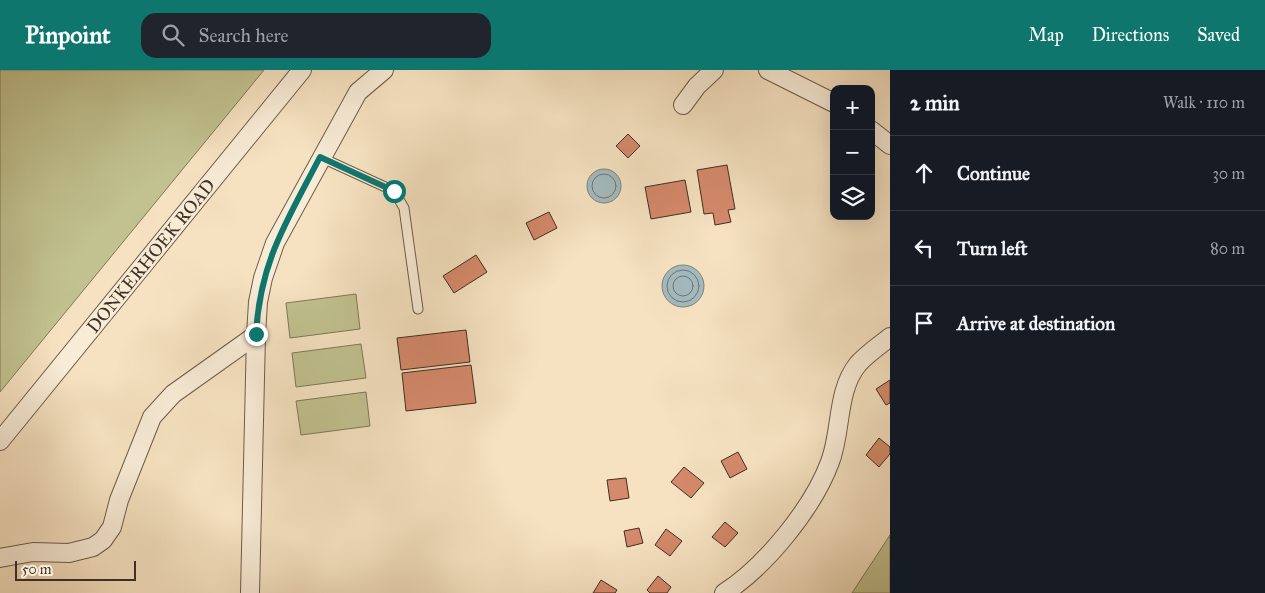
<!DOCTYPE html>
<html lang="en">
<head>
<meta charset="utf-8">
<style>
  :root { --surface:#171b24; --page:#20242c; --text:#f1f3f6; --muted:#9ea1a6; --line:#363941; --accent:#0f766e }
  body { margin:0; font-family:"IM FELL Great Primer",serif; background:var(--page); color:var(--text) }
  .controls { position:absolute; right:15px; top:15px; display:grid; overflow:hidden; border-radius:10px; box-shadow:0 5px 20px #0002 }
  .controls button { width:45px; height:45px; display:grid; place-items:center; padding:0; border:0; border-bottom:1px solid var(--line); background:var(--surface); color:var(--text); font:25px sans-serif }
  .scale { position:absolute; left:15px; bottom:12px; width:121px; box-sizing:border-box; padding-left:5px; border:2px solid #3f2f24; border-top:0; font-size:14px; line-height:18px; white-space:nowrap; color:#3f2f24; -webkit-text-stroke:4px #f9ecd7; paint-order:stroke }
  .stop { position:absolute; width:15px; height:15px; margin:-11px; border:4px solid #0f766e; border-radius:50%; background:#fff }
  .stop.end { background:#0f766e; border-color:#fff; box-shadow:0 1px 5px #0008 }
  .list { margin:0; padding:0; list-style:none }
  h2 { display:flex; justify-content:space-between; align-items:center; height:65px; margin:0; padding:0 20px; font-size:21px }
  h2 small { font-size:16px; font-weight:400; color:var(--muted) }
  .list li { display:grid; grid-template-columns:32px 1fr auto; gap:15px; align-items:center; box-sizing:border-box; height:75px; padding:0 20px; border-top:1px solid var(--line) }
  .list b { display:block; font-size:19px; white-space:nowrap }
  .list em { font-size:16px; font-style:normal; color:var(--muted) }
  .icon { flex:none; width:28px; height:28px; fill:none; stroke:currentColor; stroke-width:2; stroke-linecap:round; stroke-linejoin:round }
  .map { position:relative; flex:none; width:890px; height:523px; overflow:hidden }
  header { display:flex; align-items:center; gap:30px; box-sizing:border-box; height:70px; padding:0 25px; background:var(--accent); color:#fff }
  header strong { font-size:24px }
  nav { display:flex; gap:28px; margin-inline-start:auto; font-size:18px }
  .search { width:350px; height:45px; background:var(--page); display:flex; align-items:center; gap:12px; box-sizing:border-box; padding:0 18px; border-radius:15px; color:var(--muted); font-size:19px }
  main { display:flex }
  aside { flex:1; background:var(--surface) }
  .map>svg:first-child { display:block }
  .green { fill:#c1c290; stroke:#80785a }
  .water { fill:#a3babe; stroke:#7b8280 }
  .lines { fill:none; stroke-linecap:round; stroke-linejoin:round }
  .shore { stroke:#717471; stroke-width:1 }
  .building { fill:#d58a6b; stroke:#3f2f24 }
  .service-casing { stroke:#6d5c4b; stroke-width:11 }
  .minor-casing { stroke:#6d5c4b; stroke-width:20 }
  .service { stroke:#f9ecd7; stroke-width:9 }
  .minor { stroke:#f9ecd7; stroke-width:18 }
  .route { stroke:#0f766e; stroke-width:6 }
  .labels { text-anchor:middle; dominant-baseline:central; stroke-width:4.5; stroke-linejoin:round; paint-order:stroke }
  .street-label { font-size:18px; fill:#3f2f24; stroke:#f9ecd7 }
</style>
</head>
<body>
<header>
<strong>Pinpoint</strong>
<div class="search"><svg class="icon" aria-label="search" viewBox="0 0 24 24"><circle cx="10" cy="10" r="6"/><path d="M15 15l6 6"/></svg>Search here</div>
<nav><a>Map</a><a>Directions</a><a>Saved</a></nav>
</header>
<main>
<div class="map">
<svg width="890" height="523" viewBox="0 0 890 523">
  <rect width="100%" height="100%" fill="#f6e2c1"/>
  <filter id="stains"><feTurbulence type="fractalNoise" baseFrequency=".004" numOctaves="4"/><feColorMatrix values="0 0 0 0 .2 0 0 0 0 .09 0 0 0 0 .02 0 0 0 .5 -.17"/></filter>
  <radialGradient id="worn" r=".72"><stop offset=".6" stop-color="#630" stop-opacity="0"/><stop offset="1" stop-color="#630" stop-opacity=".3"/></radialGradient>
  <g class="green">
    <path d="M 0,0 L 264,0 L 0,322 Z"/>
    <path d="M 356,224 L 360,259 L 290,268 L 286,233 Z"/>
    <path d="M 361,274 L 366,308 L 296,317 L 292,283 Z"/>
    <path d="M 366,322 L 370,356 L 301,365 L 296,331 Z"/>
    <path d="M 890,465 L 890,523 L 852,523 Z"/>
  </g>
  <g class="water">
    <circle cx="604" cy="116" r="17"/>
    <circle cx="683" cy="216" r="21"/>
  </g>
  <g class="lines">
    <g class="shore">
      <circle cx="604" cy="116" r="12"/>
      <circle cx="683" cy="216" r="16"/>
      <circle cx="683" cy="216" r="10"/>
    </g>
  </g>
  <g class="building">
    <path d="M 628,64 L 640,76 L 628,88 L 616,76 Z"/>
    <path d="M 727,95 L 735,139 L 728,140 L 731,152 L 715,155 L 713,143 L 704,144 L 697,100 Z"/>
    <path d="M 685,110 L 691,142 L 651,149 L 645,117 Z"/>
    <path d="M 549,142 L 557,158 L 534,170 L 526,153 Z"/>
    <path d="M 476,185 L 487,202 L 454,223 L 443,206 Z"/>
    <path d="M 466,260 L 470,292 L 401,300 L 397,268 Z"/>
    <path d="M 471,295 L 476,333 L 406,341 L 402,303 Z"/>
    <path d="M 890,310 L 890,333 L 886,335 L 876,319 Z"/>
    <path d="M 879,368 L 890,377 L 890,384 L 879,397 L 866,385 Z"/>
    <path d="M 738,382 L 747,399 L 730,408 L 721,391 Z"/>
    <path d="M 684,397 L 704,413 L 691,428 L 671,412 Z"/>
    <path d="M 626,408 L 629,428 L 610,431 L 607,410 Z"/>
    <path d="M 725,452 L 738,463 L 725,477 L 712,467 Z"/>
    <path d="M 639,458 L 643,473 L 627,477 L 624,461 Z"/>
    <path d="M 666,459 L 682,471 L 670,486 L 655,475 Z"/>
    <path d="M 658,506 L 671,517 L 667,523 L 650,523 L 647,520 Z"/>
    <path d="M 601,510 L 617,520 L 615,523 L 593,523 Z"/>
  </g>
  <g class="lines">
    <g class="service-casing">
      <path id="service" d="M 320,87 L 394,121 L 404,138 L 418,239"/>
    </g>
    <g class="minor-casing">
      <g id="minor">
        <path d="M 768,0 L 834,33"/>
        <path d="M 683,35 L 697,16 L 714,0"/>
        <path d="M 871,60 L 890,75"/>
        <path d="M 0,371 L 302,0"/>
        <path d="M 0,488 L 33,482 L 69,483 L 93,477 L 103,470 L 112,457 L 119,430 L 152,347 L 173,324 L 256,265"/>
        <path d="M 250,523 L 256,265 L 258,232 L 263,208 L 275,173 L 358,22 L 384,0"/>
        <path d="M 724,523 C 765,497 813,438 830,392 C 842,361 836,321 858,294 C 867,284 879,276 890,267"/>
      </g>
    </g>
    <use href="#service" class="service"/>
    <use href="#minor" class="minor"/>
  </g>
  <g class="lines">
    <path class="route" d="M 256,264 C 260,191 287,151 320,87 L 394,121"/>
  </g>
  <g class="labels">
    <g class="street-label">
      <text transform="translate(151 186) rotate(-51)">DONKERHOEK ROAD</text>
    </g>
  </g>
  <rect width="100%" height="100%" filter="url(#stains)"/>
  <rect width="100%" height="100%" fill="url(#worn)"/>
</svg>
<div class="controls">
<button>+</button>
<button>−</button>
<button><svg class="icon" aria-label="layers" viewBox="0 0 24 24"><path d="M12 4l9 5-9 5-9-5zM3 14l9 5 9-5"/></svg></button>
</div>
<div class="scale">50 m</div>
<div class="stop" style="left:394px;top:121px"></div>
<div class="stop end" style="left:256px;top:264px"></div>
</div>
<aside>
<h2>2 min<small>Walk · 110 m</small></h2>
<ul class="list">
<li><svg class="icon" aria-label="ahead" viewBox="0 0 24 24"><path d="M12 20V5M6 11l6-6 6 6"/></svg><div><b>Continue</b></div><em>30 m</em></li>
<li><svg class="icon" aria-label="left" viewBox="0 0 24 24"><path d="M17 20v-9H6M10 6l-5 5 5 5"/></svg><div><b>Turn left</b></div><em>80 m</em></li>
<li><svg class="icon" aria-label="arrive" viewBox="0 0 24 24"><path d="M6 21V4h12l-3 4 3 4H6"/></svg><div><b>Arrive at destination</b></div></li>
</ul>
</aside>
</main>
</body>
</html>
